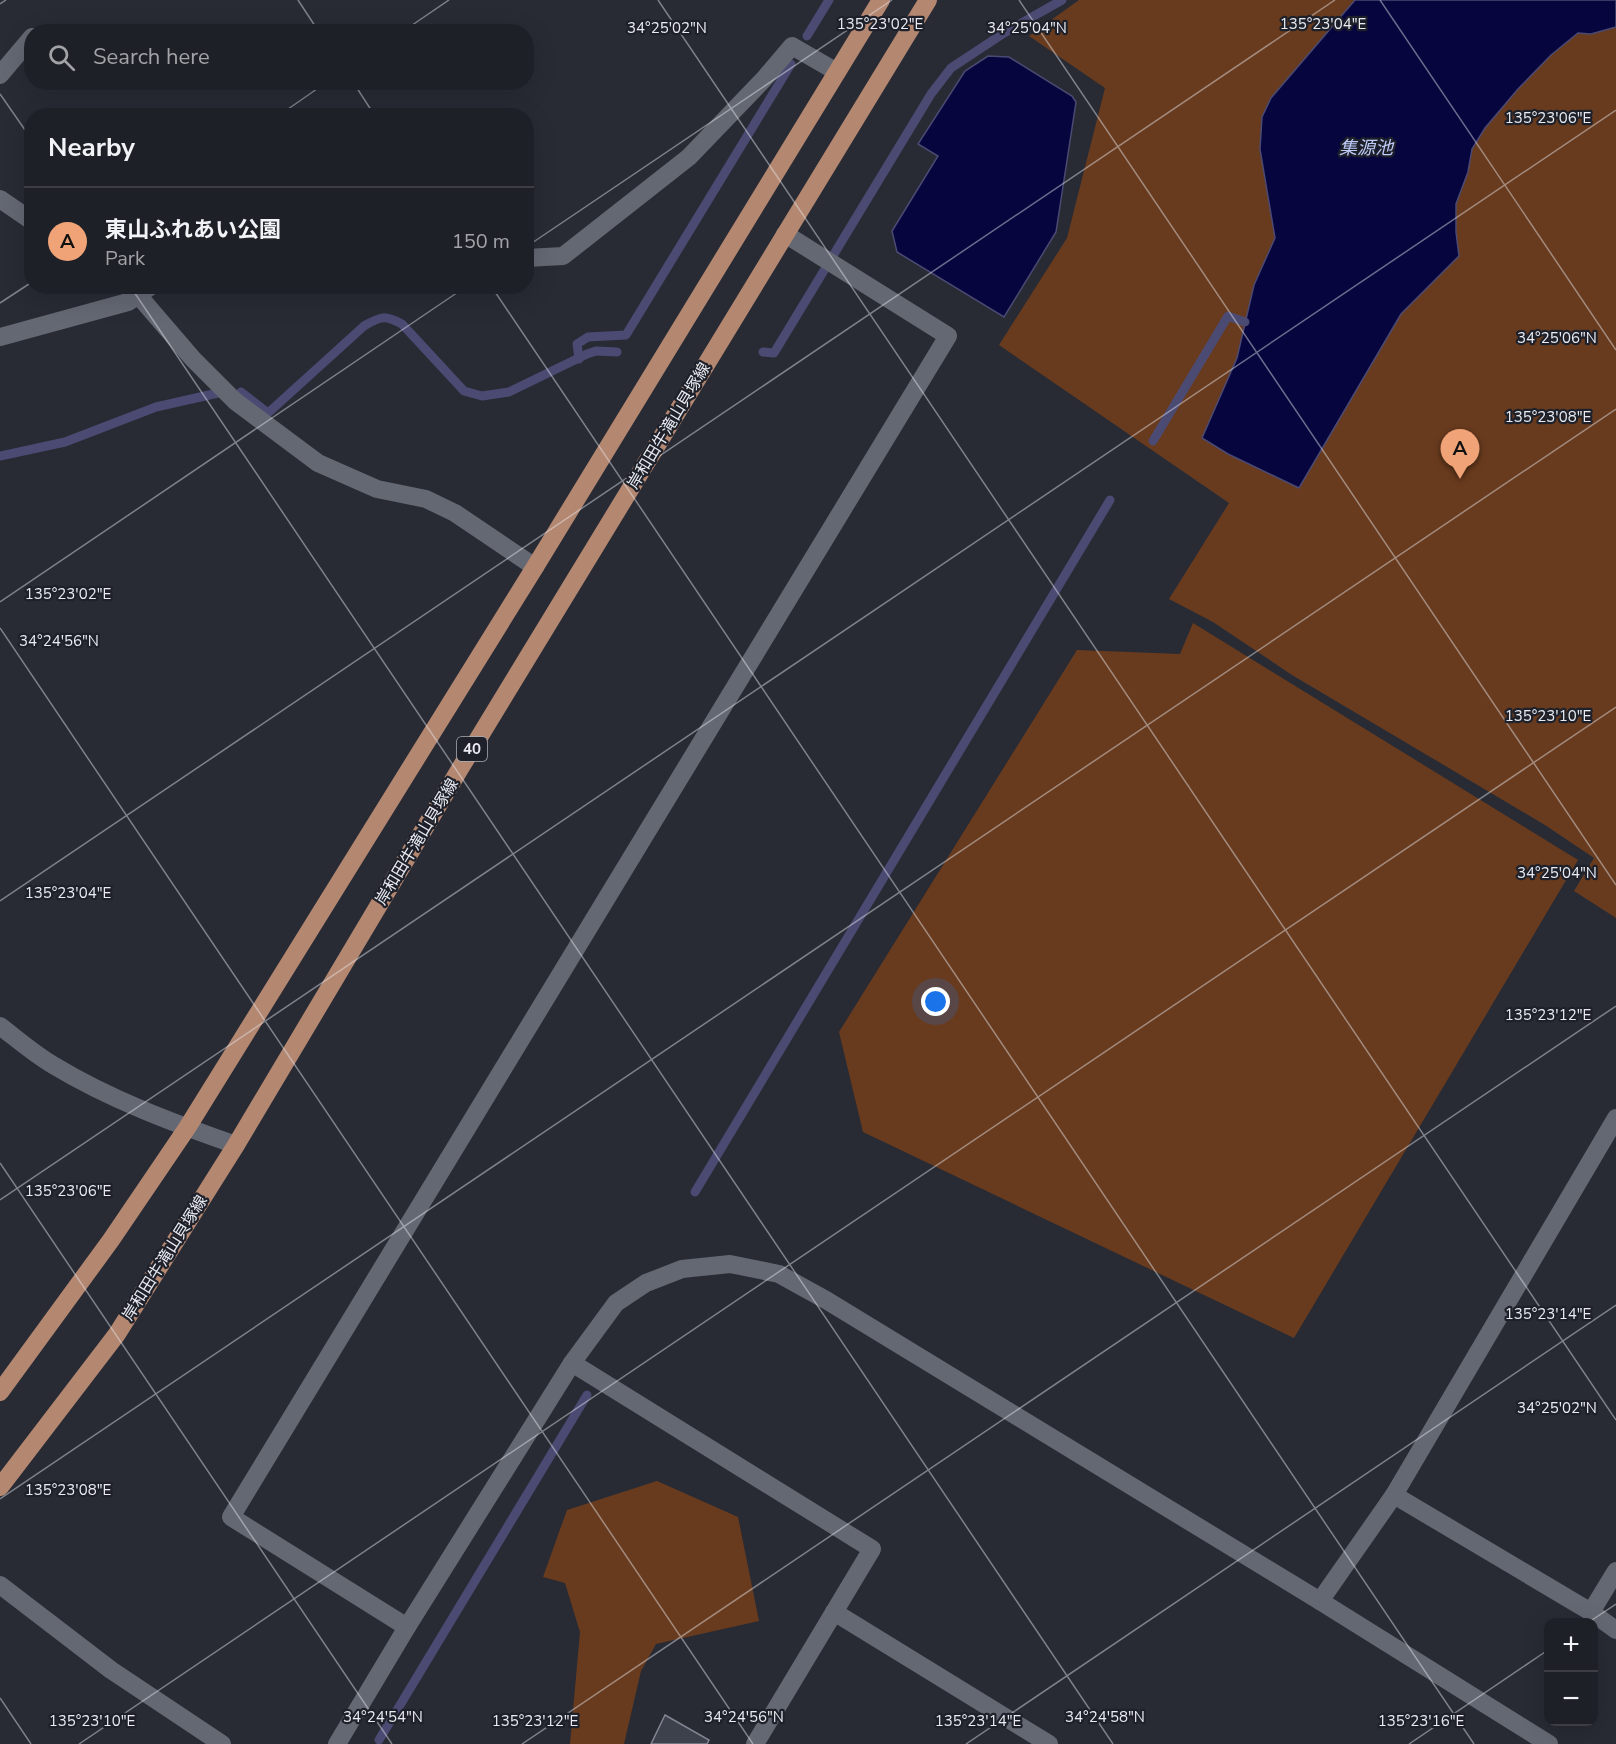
<!DOCTYPE html>
<html lang="en">
<head>
<meta charset="utf-8">
<style>
  :root { --surface:#1e2027; --page:#26282f; --text:#f1f3f6; --muted:#a1a3a7; --line:#3c3e44; --accent:#efa377 }
  body { margin:0; font-family:"Nunito Sans","Noto Sans JP",sans-serif; background:var(--page); color:var(--text) }
  .controls { position:absolute; right:18px; bottom:18px; display:grid; overflow:hidden; border-radius:12px; box-shadow:0 6px 24px #0002 }
  .controls button { width:54px; height:54px; display:grid; place-items:center; padding:0; border:0; border-bottom:2px solid var(--line); background:var(--surface); color:var(--text); font:30px sans-serif }
  .you { position:absolute; left:936px; top:1002px; width:21px; height:21px; margin:-15px; border:4px solid #fff; border-radius:50%; background:#1a73e8; box-shadow:0 0 0 9px #1a73e833 }
  .badge { display:grid; place-items:center; width:39px; height:39px; border-radius:50%; background:var(--accent); color:#111; font-size:20px; font-weight:700 }
  .pin { position:absolute; translate:-50% -50px; filter:drop-shadow(0 2px 3px #0008) }
  .pin::after { content:''; position:absolute; top:32px; width:21px; height:18px; background:inherit; clip-path:polygon(0 0,100% 0,50% 100%) }
  .list { margin:0; padding:0; list-style:none }
  h2 { display:flex; justify-content:space-between; align-items:center; height:78px; margin:0; padding:0 24px; font-size:26px }
  h2 small { font-size:20px; font-weight:400; color:var(--muted) }
  .list li { display:grid; grid-template-columns:39px 1fr auto; gap:18px; align-items:center; box-sizing:border-box; height:108px; padding:0 24px; border-top:2px solid var(--line) }
  .list b { display:block; font-size:22px; white-space:nowrap }
  .list p { margin:0; font-size:20px; white-space:nowrap; color:var(--muted) }
  .list em { font-size:20px; font-style:normal; color:var(--muted) }
  .icon { flex:none; width:33px; height:33px; fill:none; stroke:currentColor; stroke-width:2; stroke-linecap:round; stroke-linejoin:round }
  .map { position:relative; flex:none; width:1616px; height:1744px; overflow:hidden }
  .search { position:absolute; background:var(--surface); box-shadow:0 6px 24px #0002; left:24px; top:24px; width:510px; height:66px; display:flex; align-items:center; gap:15px; box-sizing:border-box; padding:0 21px; border-radius:24px; color:var(--muted); font-size:22px }
  .panel { position:absolute; background:var(--surface); box-shadow:0 6px 24px #0002; left:24px; top:108px; width:510px; height:186px; border-radius:24px }
  .map>svg:first-child { display:block }
  .green { fill:#693b1e }
  .water { fill:#07053d; stroke:#4b4a73; stroke-width:1.5 }
  .lines { fill:none; stroke-linecap:round; stroke-linejoin:round }
  .stream { stroke:#4b4a73; stroke-width:9 }
  .building { fill:#3d414b; stroke:#838692; stroke-width:1.5 }
  .street { stroke:#646873; stroke-width:18 }
  .secondary { stroke:#646873; stroke-width:18 }
  .primary { stroke:#b48771; stroke-width:18 }
  .ticks { fill:none; stroke:#e9ebf1; stroke-width:1.5; stroke-opacity:0.45 }
  .labels { text-anchor:middle; dominant-baseline:central; stroke-width:4.5; stroke-linejoin:round; paint-order:stroke }
  .shield { fill:#1e212a; stroke:#acaeb5; stroke-width:1.5 }
  .shield-label { font-size:15px; font-weight:bold; fill:#e9ebf1 }
  .street-label { font-size:16px; fill:#e9ebf1; stroke:#1e212a }
  .water-label { font-size:18px; font-style:italic; fill:#becbf7; stroke:#1e212a }
  .ticks-label { font-size:15px; text-anchor:middle; fill:#e9ebf1; stroke:#1e212a; stroke-width:4.5; stroke-linejoin:round; paint-order:stroke }
</style>
</head>
<body>
<div class="map">
<svg width="1616" height="1744" viewBox="0 0 1616 1744">
  <rect width="100%" height="100%" fill="#282b34"/>
  <g class="green">
    <path d="M 1079,0 L 1523,0 L 1299,488 L 1401,314 L 1459,256 L 1456,232 L 1456,204 L 1468,172 L 1472,149 L 1485,128 L 1518,89 L 1551,55 L 1578,33 L 1591,34 L 1616,27 L 1616,918 L 1574,891 L 1594,858 L 1545,825 L 1292,675 L 1213,622 L 1169,599 L 1229,503 L 999,345 L 1067,238 L 1105,88 L 1029,36 Z"/>
    <path d="M 1193,623 L 1578,860 L 1294,1338 L 863,1132 L 839,1032 L 1077,650 L 1180,654 Z"/>
    <path d="M 657,1481 L 738,1517 L 759,1621 L 656,1644 L 641,1671 L 624,1744 L 570,1744 L 580,1632 L 565,1583 L 543,1577 L 567,1510 Z"/>
  </g>
  <g class="water">
    <path d="M 1355,0 L 1616,0 L 1616,27 L 1591,34 L 1578,33 L 1551,55 L 1518,89 L 1485,128 L 1472,149 L 1468,172 L 1456,204 L 1456,232 L 1459,256 L 1401,314 L 1299,488 L 1228,454 L 1202,438 L 1237,358 L 1254,285 L 1275,238 L 1260,149 L 1262,117 L 1271,98 Z"/>
    <path d="M 988,56 L 1009,57 L 1072,96 L 1076,102 L 1056,232 L 1004,317 L 897,252 L 892,231 L 938,156 L 918,144 L 965,71 Z"/>
  </g>
  <g class="lines">
    <g class="stream">
      <path d="M 807,36 L 829,0"/>
      <path d="M 763,352 L 774,353 L 931,94 L 951,68 L 1004,33 L 1062,0"/>
      <path d="M 579,359 L 577,344 L 588,337 L 626,335 L 791,64"/>
      <path d="M 241,392 L 268,413 L 364,326 C 381,316 385,315 402,324 L 464,391 L 482,396 L 509,392 L 587,354 L 596,351 L 617,352"/>
      <path d="M 1153,441 L 1228,316 L 1245,322"/>
      <path d="M 0,456 L 65,442 L 156,407 L 218,393"/>
      <path d="M 695,1192 L 1110,500"/>
      <path d="M 379,1740 L 587,1395"/>
    </g>
  </g>
  <path class="building" d="M 665,1715 L 709,1740 L 707,1744 L 651,1744 Z"/>
  <g class="lines">
    <g class="street">
      <path d="M 0,75 L 32,37"/>
      <path d="M 0,199 L 32,221"/>
      <path d="M 526,258 L 563,256 L 689,157 L 764,79 L 792,46 L 837,72"/>
      <path d="M 126,286 L 138,295 L 193,359 L 235,401 L 318,463 L 377,489 L 426,499 L 455,513 L 535,567"/>
      <path d="M 0,337 L 128,302 L 151,286"/>
      <path d="M 0,1026 C 17,1039 34,1054 53,1065 C 109,1099 173,1123 236,1145"/>
      <path d="M 572,1363 L 872,1549 L 755,1744"/>
      <path d="M 1394,1495 L 1591,1612 L 1616,1630"/>
      <path d="M 1320,1601 L 1394,1495 L 1616,1118"/>
      <path d="M 834,1612 L 1049,1744"/>
      <path d="M 1591,1612 L 1616,1571"/>
      <path d="M 407,1627 L 231,1517 L 948,336 L 785,234"/>
    </g>
    <g class="secondary">
      <path d="M 0,1585 L 111,1670 L 222,1744"/>
      <path d="M 337,1744 L 407,1627 L 572,1363 L 616,1303 L 646,1283 L 682,1269 L 730,1264 L 779,1274 L 826,1300 L 1320,1601 L 1549,1744"/>
    </g>
    <g class="primary">
      <path d="M 0,1392 L 111,1240 L 187,1128 L 535,567 L 881,0"/>
      <path d="M 0,1487 L 117,1334 L 236,1145 L 461,767 L 928,0"/>
    </g>
  </g>
  <path class="ticks" d="M 298,0 L 319,32M 658,0 L 1616,1420M 1019,0 L 1616,885M 1380,0 L 1616,350M 0,4 L 6,0M 402,32 L 449,0M 353,82 L 375,116M 0,94 L 32,140M 278,116 L 327,82M 526,247 L 892,0M 130,286 L 1113,1744M 491,286 L 1474,1744M 0,303 L 32,282M 0,602 L 467,286M 0,628 L 753,1744M 0,901 L 1335,0M 0,1163 L 392,1744M 0,1200 L 1616,110M 0,1499 L 1616,409M 1589,1622 L 1616,1604M 0,1698 L 31,1744M 79,1744 L 1616,707M 522,1744 L 1616,1006M 966,1744 L 1616,1305M 1409,1744 L 1548,1650"/>
  <g class="labels">
    <rect class="shield" x="457" y="737" width="30" height="24" rx="4.5"/>
    <g class="shield-label">
      <text x="472" y="749">40</text>
    </g>
    <g class="street-label">
      <text transform="translate(669 426) rotate(-59)">岸和田牛滝山貝塚線</text>
      <text transform="translate(417 842) rotate(-59)">岸和田牛滝山貝塚線</text>
      <text transform="translate(165 1258) rotate(-58)">岸和田牛滝山貝塚線</text>
    </g>
    <g class="water-label">
      <text x="1366" y="148">集源池</text>
    </g>
  </g>
  <g class="ticks-label">
    <text x="880" y="29">135°23'02"E</text>
    <text x="1323" y="29">135°23'04"E</text>
    <text x="667" y="33">34°25'02"N</text>
    <text x="1027" y="33">34°25'04"N</text>
    <text x="1548" y="123">135°23'06"E</text>
    <text x="1557" y="343">34°25'06"N</text>
    <text x="1548" y="422">135°23'08"E</text>
    <text x="68" y="599">135°23'02"E</text>
    <text x="59" y="646">34°24'56"N</text>
    <text x="1548" y="721">135°23'10"E</text>
    <text x="1557" y="878">34°25'04"N</text>
    <text x="68" y="898">135°23'04"E</text>
    <text x="1548" y="1020">135°23'12"E</text>
    <text x="68" y="1196">135°23'06"E</text>
    <text x="1548" y="1319">135°23'14"E</text>
    <text x="1557" y="1413">34°25'02"N</text>
    <text x="68" y="1495">135°23'08"E</text>
    <text x="383" y="1722">34°24'54"N</text>
    <text x="744" y="1722">34°24'56"N</text>
    <text x="1105" y="1722">34°24'58"N</text>
    <text x="92" y="1726">135°23'10"E</text>
    <text x="535" y="1726">135°23'12"E</text>
    <text x="978" y="1726">135°23'14"E</text>
    <text x="1421" y="1726">135°23'16"E</text>
  </g>
</svg>
<div class="controls">
<button>+</button>
<button>−</button>
</div>
<div class="you"></div>
<div class="pin badge" style="left:1460px;top:479px">A</div>
<div class="search"><svg class="icon" aria-label="search" viewBox="0 0 24 24"><circle cx="10" cy="10" r="6"/><path d="M15 15l6 6"/></svg>Search here</div>
<section class="panel">
<h2>Nearby<small></small></h2>
<ul class="list">
<li><span class="badge">A</span><div><b>東山ふれあい公園</b><p>Park</p></div><em>150 m</em></li>
</ul>
</section>
</div>
</body>
</html>
